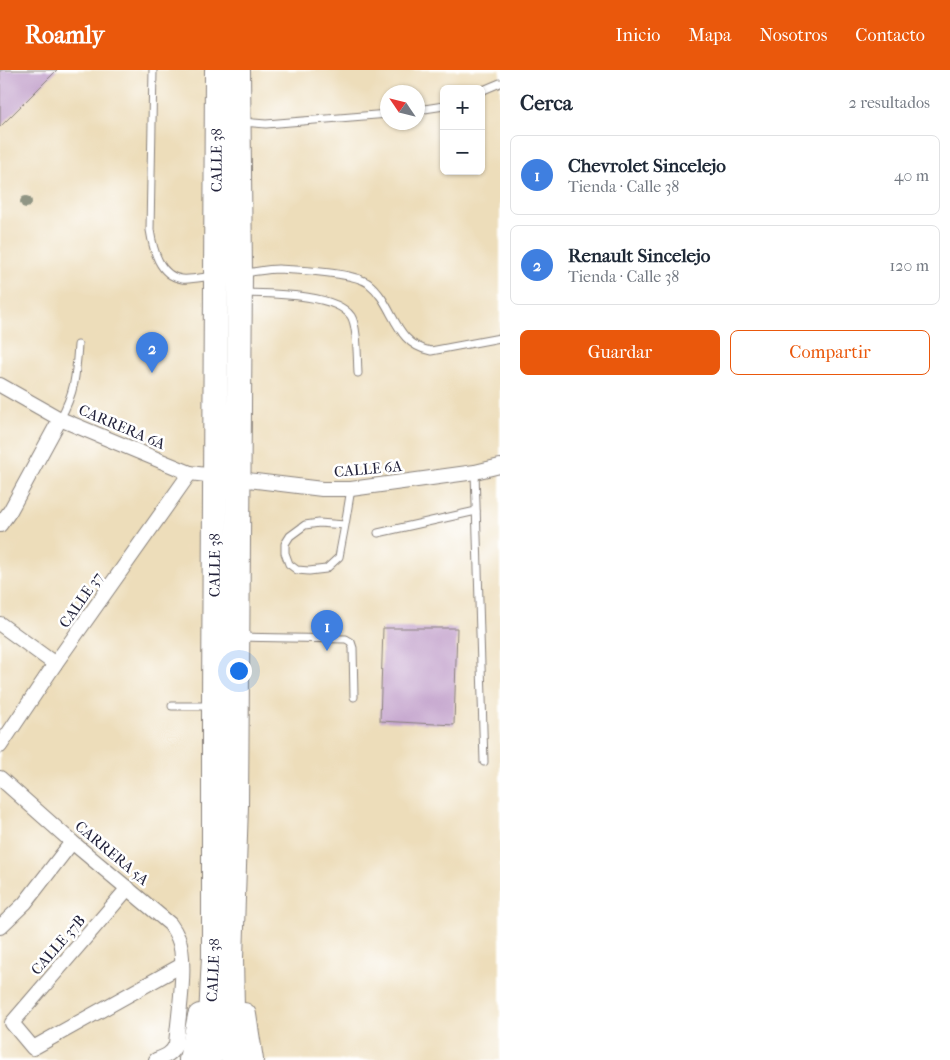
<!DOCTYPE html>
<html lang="es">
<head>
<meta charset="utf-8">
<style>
  :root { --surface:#fff; --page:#f2f2f3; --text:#1f2937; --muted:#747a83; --line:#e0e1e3; --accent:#ea580c }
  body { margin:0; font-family:"IM FELL French Canon",serif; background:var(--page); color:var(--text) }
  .controls { position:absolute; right:15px; top:15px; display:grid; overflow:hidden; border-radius:8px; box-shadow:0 1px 4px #0004 }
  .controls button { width:45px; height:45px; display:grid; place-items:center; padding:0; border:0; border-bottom:1px solid var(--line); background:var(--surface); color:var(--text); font:25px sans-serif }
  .compass { position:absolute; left:380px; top:15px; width:45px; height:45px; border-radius:50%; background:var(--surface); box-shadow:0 1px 4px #0004; rotate:305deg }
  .you { position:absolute; left:238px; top:600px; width:18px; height:18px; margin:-12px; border:4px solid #fff; border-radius:50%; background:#1a73e8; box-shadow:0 0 0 8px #1a73e833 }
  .badge { display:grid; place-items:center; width:32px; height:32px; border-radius:50%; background:var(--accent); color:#fff; font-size:16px; font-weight:700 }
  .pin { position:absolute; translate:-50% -41px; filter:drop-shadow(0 1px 2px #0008) }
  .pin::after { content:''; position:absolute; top:26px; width:18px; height:15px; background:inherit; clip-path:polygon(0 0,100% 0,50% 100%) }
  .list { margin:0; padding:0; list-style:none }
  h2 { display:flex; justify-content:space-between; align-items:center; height:65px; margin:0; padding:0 20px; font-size:21px }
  h2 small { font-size:16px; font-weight:400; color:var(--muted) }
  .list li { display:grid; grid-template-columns:32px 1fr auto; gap:15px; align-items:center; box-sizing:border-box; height:80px; margin:0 10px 10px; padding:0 10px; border:1px solid var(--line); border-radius:8px }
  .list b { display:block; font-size:19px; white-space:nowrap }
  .list p { margin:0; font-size:16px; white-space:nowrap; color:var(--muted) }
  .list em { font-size:16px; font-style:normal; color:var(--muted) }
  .actions { display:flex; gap:10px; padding:15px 20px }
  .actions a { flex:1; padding:11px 0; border:1px solid var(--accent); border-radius:8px; text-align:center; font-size:18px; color:var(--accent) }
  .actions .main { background:var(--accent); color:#fff }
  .map { position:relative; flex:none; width:500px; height:990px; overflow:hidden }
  header { display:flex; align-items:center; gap:30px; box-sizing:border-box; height:70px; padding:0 25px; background:var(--accent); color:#fff }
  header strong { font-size:24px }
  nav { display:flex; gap:28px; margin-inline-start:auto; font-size:18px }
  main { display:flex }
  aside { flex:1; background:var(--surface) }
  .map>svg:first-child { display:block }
  .building { fill:#c5a5cd }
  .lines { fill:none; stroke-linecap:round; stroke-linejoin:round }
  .service-casing { stroke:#88807a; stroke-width:9 }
  .minor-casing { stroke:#88807a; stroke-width:16 }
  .trunk-casing { stroke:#88807a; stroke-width:26 }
  .service { stroke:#fff; stroke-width:7 }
  .minor { stroke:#fff; stroke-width:14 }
  .trunk { stroke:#fff; stroke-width:24 }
  .tree { fill:#909584 }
  .labels { text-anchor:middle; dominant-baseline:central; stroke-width:5; stroke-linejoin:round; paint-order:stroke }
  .street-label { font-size:15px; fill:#22223b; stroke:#fff }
</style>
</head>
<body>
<header>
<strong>Roamly</strong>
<nav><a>Inicio</a><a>Mapa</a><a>Nosotros</a><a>Contacto</a></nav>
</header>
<main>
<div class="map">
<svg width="500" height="990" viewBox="0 0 500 990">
  <rect width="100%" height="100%" fill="#fff"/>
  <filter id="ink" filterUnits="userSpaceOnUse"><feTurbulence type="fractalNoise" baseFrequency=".02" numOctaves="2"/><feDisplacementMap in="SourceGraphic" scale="10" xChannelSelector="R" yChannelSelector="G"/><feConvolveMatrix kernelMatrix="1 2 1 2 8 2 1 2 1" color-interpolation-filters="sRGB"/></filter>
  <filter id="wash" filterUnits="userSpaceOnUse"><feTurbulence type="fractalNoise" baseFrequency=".0096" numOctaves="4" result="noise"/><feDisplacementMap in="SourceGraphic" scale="20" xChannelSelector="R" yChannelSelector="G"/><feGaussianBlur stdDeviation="1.12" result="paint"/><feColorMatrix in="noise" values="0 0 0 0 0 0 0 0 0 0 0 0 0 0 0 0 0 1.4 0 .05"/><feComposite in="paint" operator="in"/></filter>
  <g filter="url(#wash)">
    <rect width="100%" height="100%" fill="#edddba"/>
    <g id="blocks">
      <g class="building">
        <path d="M 0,0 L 57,0 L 0,57 Z"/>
        <path d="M 383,558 L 457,558 L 454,655 L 380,651 Z"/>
      </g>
    </g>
  </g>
  <g filter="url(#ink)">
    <use href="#blocks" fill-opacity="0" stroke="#88807a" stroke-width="1"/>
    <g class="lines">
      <g class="service-casing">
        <g id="service">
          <path d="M 153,0 L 150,160 C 153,179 159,206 182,209 C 191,210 203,207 213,206"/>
          <path d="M 481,21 L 500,13"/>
          <path d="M 418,40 L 444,36"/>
          <path d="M 243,52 L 266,54 L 388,44"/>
          <path d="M 243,203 C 255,202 267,199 278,199 C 298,200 353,202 368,213 C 395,234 393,274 431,281 L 500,268"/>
          <path d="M 243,223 C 269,224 335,223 351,246 C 358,257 357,289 358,303"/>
          <path d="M 60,349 C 75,322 76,305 78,275"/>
          <path d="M 475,402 L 484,692"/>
          <path d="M 345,455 L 319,453 L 305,455 L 290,466 L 285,474 L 285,483 L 289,494 L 297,500 L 309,501 L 326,499 L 339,487 L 345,455 L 351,419"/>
          <path d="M 378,463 L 476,441"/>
          <path d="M 240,567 L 346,569 L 351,572 L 353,578 L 354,627"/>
          <path d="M 172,636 L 211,636"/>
        </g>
      </g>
      <g class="minor-casing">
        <g id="minor">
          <path d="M 0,315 L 60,349 L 190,403 L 322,419 L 351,419 L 475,402 L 500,396"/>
          <path d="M 0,455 L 10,441 L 60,349"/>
          <path d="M 0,554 L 55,594"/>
          <path d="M 0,676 L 55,594 L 190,403"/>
          <path d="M 0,708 L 72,772 L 170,854 C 173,858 176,863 178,868 C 188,889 178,949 176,974 C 172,984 166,986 156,990"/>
          <path d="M 128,818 L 12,953 L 33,978 L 182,895"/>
          <path d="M 0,857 L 25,833 L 72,772"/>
        </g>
      </g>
      <g class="trunk-casing">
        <g id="trunk">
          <path d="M 244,945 L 251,990"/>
          <path d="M 191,990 L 200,946"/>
          <path id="s1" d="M 209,990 L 214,886 L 214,636 L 217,0"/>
          <path d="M 233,990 L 231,888 L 236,735 L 240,203 L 238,0"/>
        </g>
      </g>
      <use href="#service" class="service"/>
      <use href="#minor" class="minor"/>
      <use href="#trunk" class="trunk"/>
    </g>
    <circle class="tree" cx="26" cy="132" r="6"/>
  </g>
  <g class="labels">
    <g class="street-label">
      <text stroke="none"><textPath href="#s1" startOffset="900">CALLE 38</textPath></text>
      <text transform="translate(122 357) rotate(23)">CARRERA 6A</text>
      <text transform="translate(368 399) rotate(-5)">CALLE 6A</text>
      <text stroke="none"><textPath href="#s1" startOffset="495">CALLE 38</textPath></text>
      <text transform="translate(81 530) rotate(-55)">CALLE 37</text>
      <text transform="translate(112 783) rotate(40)">CARRERA 5A</text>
      <text transform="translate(58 875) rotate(-49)">CALLE 37B</text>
      <text stroke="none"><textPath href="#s1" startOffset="90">CALLE 38</textPath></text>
    </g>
  </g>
</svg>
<div class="controls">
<button>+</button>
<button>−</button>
</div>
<svg class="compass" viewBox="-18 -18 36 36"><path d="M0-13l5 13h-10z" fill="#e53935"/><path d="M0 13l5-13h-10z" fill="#747a83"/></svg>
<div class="you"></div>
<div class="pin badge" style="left:327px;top:581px;background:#3f7fe0">1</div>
<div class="pin badge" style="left:152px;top:303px;background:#3f7fe0">2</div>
</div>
<aside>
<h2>Cerca<small>2 resultados</small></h2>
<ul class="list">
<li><span class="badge" style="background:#3f7fe0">1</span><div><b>Chevrolet Sincelejo</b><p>Tienda · Calle 38</p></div><em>40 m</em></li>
<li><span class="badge" style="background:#3f7fe0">2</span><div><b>Renault Sincelejo</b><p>Tienda · Calle 38</p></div><em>120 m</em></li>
</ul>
<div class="actions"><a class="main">Guardar</a><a>Compartir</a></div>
</aside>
</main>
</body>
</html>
